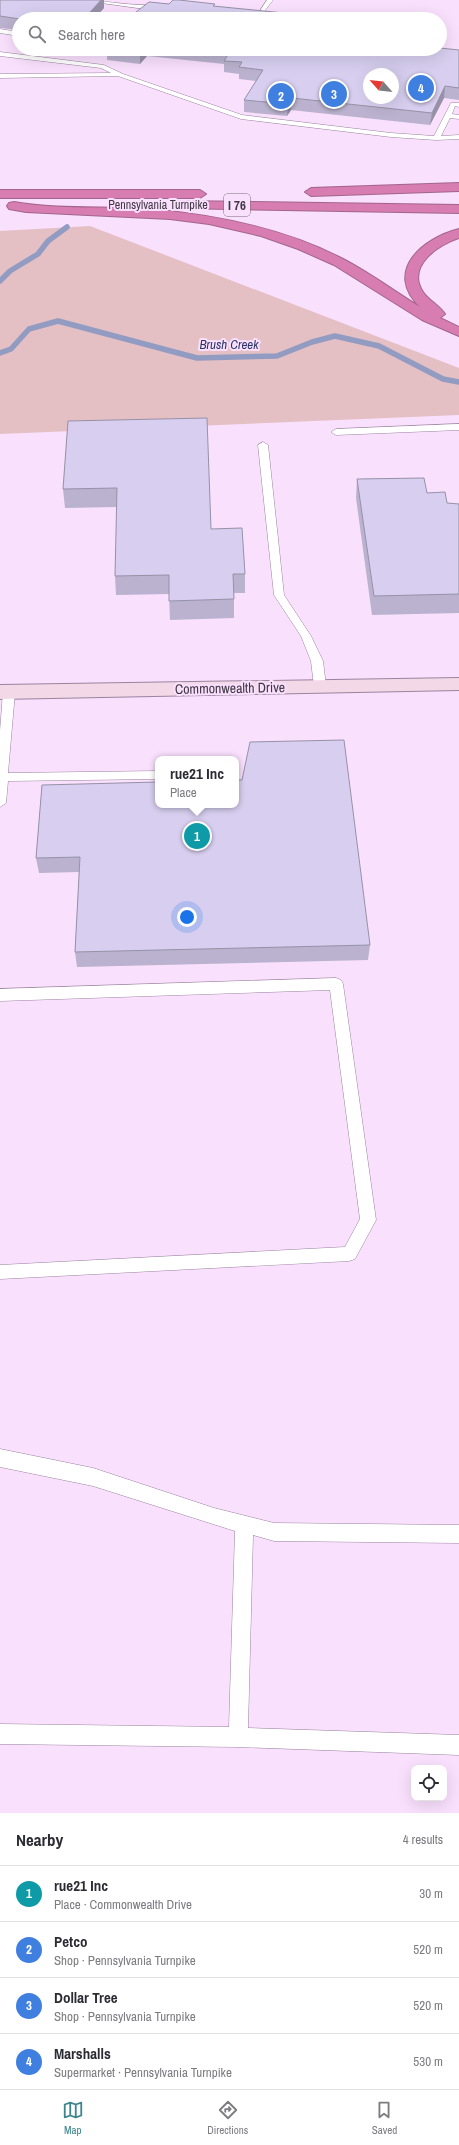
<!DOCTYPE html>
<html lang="en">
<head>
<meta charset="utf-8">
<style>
  :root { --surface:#fff; --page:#f2f2f3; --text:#2b2b33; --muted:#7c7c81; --line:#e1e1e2; --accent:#3e868c }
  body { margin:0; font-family:"Archivo Narrow",sans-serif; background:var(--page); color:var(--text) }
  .controls { position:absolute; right:12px; bottom:12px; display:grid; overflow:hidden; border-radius:8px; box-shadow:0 4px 16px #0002 }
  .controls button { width:36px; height:36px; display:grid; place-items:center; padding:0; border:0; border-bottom:1px solid var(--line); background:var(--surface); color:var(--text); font:20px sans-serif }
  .compass { position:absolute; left:363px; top:68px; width:36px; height:36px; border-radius:50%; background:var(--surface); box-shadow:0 4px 16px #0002; rotate:297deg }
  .you { position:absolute; left:187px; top:917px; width:14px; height:14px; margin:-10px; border:3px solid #fff; border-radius:50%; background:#1a73e8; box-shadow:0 0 0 6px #1a73e833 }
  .badge { display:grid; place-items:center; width:26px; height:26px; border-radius:50%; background:var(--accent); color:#fff; font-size:13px; font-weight:700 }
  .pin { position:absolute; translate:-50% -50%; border:2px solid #fff; box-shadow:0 1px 4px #0006 }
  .popup { position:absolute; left:155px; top:756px; width:84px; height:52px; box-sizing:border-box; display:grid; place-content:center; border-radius:8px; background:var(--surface); filter:drop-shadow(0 1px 3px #0005); font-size:13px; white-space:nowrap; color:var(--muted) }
  .popup b { font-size:15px; color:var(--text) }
  .popup::after { content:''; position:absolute; left:50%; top:100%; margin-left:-8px; border:8px solid transparent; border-top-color:var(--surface) }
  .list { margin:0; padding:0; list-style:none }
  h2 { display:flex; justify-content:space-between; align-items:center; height:52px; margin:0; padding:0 16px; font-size:17px }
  h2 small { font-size:13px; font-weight:400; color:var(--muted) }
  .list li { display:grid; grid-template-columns:26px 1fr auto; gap:12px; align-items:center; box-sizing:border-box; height:56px; padding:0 16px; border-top:1px solid var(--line) }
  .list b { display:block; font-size:15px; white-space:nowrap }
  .list p { margin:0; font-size:13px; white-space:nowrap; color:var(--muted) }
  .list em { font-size:13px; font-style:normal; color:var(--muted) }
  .icon { flex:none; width:22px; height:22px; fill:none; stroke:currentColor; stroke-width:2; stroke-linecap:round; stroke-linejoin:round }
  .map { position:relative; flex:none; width:459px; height:1813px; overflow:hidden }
  .search { position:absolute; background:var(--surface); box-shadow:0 4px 16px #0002; left:12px; right:12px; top:12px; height:44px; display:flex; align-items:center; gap:10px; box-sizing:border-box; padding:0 14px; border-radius:22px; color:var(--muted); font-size:15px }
  .sheet { height:276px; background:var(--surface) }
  nav { display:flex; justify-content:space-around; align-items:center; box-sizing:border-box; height:56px; border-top:1px solid var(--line); background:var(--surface); font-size:11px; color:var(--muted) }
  nav a { display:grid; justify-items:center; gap:2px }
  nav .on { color:var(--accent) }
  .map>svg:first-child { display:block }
  .green { fill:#e4c0c5 }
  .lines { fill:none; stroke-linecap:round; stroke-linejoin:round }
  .stream { stroke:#929bc1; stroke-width:5.5 }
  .lane-casing { stroke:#9a849e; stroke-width:1 }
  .secondary-casing { stroke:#9a849e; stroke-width:2 }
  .highway-casing { stroke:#a2658b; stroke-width:2 }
  .lane { fill:#fff; fill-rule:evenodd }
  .secondary { fill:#f3d8e8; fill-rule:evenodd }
  .highway { fill:#d77db2; fill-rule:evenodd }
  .wall { fill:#bab2ce }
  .shaded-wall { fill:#9791a8 }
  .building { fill:#d8cff0; stroke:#9791a8; fill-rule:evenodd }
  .labels { text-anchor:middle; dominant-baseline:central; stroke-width:4; stroke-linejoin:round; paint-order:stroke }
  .far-street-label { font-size:12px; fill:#413843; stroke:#f9e0fd }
  .shield { fill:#f9e0fd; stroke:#786a7b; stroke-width:1 }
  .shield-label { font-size:13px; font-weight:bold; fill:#413843 }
  .far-water-label { font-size:13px; font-style:italic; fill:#2c3466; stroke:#f9e0fd }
  .street-label { font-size:14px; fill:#413843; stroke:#f9e0fd }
</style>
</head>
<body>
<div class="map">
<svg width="459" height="1813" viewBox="0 0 459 1813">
  <rect width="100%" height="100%" fill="#f9e0fd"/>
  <path class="green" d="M 90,226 L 459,368 L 459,415 L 0,434 L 0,231 Z"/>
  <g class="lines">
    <g class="stream">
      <path d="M 0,281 L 10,271 L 38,254 L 48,241 L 67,227"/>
      <path d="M 0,353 L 11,349 L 29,329 L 58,321 L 197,358 L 277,356 L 312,342 L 335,336 L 379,346 L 443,379 L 459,382"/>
    </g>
    <g class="lane-casing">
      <g id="lane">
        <path d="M 80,0 C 102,0 123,5 145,5 C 151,5 158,3 163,6 L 145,9 Z"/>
        <path d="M 267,0 L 273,0 L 260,17 L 256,17 Z"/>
        <path d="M 0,29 L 19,32 L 19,36 L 0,33 Z"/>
        <path d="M 0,52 L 104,65 L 123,74 L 242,115 L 391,133 L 434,136 L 451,103 L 459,103 L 459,107 L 455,106 L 452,114 L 459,115 L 459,119 L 450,118 L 441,136 L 459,135 L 459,139 L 436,140 L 391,137 L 241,119 L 118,76 L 0,78 L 0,74 L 111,73 L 101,68 L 0,56 Z"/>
        <path d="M 459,424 L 459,430 L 336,435 L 331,432 L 336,429 Z"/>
        <path d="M 263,442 L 268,445 L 284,595 L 311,636 L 323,661 L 326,686 L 320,690 L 314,686 L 311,661 L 301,636 L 274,595 L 258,445 Z"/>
        <path d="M 9,688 L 15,692 L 8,773 L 158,771 L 158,779 L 8,781 L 6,803 L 0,807 L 0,731 L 3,692 Z"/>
        <path d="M 336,978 L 341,980 L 343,984 L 376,1220 L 355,1259 L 349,1261 L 0,1279 L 0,1265 L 345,1247 L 360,1219 L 330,990 L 0,1001 L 0,989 Z"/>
        <path d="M 0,1449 L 93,1468 L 214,1508 L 274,1523 L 459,1525 L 459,1543 L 274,1541 L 253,1535 L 248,1728 L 459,1735 L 459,1755 L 238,1747 L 0,1744 L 0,1724 L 229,1727 L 235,1531 L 93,1486 L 0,1467 Z"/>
      </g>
    </g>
    <g class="secondary-casing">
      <path id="secondary" d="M 459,678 L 459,690 L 0,699 L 0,685 Z"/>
    </g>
    <g class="highway-casing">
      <g id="highway">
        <path d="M 459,183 L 459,191 L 311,196 L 305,192 L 311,188 Z"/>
        <path d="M 0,190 L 200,190 L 206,194 L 200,198 L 0,198 Z"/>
        <path d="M 180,201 L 459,205 L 459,213 L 175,208 L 173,205 Z"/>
        <path d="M 14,202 C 59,210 105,206 150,209 C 216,215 284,228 343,259 C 370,273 394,291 420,307 C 383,271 423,238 459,229 L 459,238 C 438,245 406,266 423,292 C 429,301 439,305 445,314 L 440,318 L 459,327 L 459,336 L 422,320 L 334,265 L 298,249 L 261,236 L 209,224 L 170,219 L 26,212 L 9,209 L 7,206 L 9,203 Z"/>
      </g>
    </g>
    <use href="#lane" class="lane"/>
    <use href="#secondary" class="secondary"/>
    <use href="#highway" class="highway"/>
  </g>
  <g class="wall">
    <path d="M 0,0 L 104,0 L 104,8 L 94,19 L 19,19 L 19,30 L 0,28 Z"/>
    <path d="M 107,49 L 440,49 L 459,50 L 459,100 L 444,98 L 430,125 L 291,110 L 287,116 L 244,112 L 244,100 L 256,81 L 239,79 L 239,74 L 224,72 L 224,64 L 147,56 L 140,64 L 107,60 Z"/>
    <path d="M 68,421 L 211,529 L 245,574 L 245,593 L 234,593 L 234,618 L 170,620 L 169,594 L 116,595 L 115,576 L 117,507 L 65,508 L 63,489 Z"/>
    <path d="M 357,479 L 427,493 L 447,503 L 459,504 L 459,613 L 372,615 L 356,498 Z"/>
    <path d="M 42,785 L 370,945 L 368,960 L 77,967 L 75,952 L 79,872 L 39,873 L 36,858 Z"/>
  </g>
  <g class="shaded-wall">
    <path d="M 101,0 L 104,0 L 104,8 L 94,19 L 84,19 Z"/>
    <path d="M 143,49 L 146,49 L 147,56 L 140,64 L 140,52 Z"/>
    <path d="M 445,86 L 444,98 L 430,125 L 432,113 Z"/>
    <path d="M 292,98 L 291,110 L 287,116 L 288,104 Z"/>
  </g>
  <g class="building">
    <path d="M 0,0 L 101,0 L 84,19 L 20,19 L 0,16 Z"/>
    <path d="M 173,0 L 179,0 L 215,4 L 213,6 L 284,13 L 281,16 L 307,19 L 127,19 L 149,2 L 169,4 Z"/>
    <path d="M 440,48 L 459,50 L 459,88 L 445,86 L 432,113 L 292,98 L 288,104 L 244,100 L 263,70 L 239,67 L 242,62 L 224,61 L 229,53 L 188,49 L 440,49 ZM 369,74 L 393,74 L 393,98 L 369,98 Z"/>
    <path d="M 108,49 L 143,49 L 140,52 Z"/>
    <path d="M 207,418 L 211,529 L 242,528 L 245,574 L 233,574 L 234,599 L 169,601 L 169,575 L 115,576 L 117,488 L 63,489 L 68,421 Z"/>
    <path d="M 424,478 L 427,493 L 445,492 L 447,503 L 459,504 L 459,594 L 374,596 L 357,479 Z"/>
    <path d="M 344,740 L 370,945 L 75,952 L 80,857 L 36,858 L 42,785 L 158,782 L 158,805 L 236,805 L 236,780 L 242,780 L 250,742 Z"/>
  </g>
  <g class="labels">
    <g class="far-street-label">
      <text x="158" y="205">Pennsylvania Turnpike</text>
    </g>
    <rect class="shield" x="224" y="194" width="26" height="22" rx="3"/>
    <g class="shield-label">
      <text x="237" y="205">I 76</text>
    </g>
    <g class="far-water-label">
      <text x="229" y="344">Brush Creek</text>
    </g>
    <g class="street-label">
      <text transform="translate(230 688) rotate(-1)">Commonwealth Drive</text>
    </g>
  </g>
</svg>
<div class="controls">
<button><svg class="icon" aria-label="locate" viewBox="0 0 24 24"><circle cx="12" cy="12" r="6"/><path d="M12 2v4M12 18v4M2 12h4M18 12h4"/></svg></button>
</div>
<svg class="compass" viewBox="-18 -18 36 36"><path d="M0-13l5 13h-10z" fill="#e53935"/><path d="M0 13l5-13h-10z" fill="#7c7c81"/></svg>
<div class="you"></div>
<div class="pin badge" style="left:197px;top:836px;background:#0f9aa8">1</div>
<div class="popup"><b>rue21 Inc</b>Place</div>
<div class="pin badge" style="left:281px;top:96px;background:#3f7fe0">2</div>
<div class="pin badge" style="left:334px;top:94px;background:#3f7fe0">3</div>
<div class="pin badge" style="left:421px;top:88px;background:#3f7fe0">4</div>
<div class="search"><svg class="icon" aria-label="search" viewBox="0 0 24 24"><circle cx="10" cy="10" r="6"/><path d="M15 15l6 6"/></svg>Search here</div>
</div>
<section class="sheet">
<h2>Nearby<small>4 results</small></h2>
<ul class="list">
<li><span class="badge" style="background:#0f9aa8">1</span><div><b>rue21 Inc</b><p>Place · Commonwealth Drive</p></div><em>30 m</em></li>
<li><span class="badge" style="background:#3f7fe0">2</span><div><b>Petco</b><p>Shop · Pennsylvania Turnpike</p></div><em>520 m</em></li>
<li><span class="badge" style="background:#3f7fe0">3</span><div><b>Dollar Tree</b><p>Shop · Pennsylvania Turnpike</p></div><em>520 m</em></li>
<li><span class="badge" style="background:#3f7fe0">4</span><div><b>Marshalls</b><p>Supermarket · Pennsylvania Turnpike</p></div><em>530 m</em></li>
</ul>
</section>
<nav>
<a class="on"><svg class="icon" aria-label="map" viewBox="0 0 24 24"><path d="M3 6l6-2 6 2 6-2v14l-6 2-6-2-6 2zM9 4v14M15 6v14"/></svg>Map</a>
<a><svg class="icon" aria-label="directions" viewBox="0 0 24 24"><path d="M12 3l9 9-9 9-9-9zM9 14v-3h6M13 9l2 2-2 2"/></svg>Directions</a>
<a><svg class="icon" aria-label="saved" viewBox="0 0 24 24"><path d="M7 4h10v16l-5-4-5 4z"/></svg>Saved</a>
</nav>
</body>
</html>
